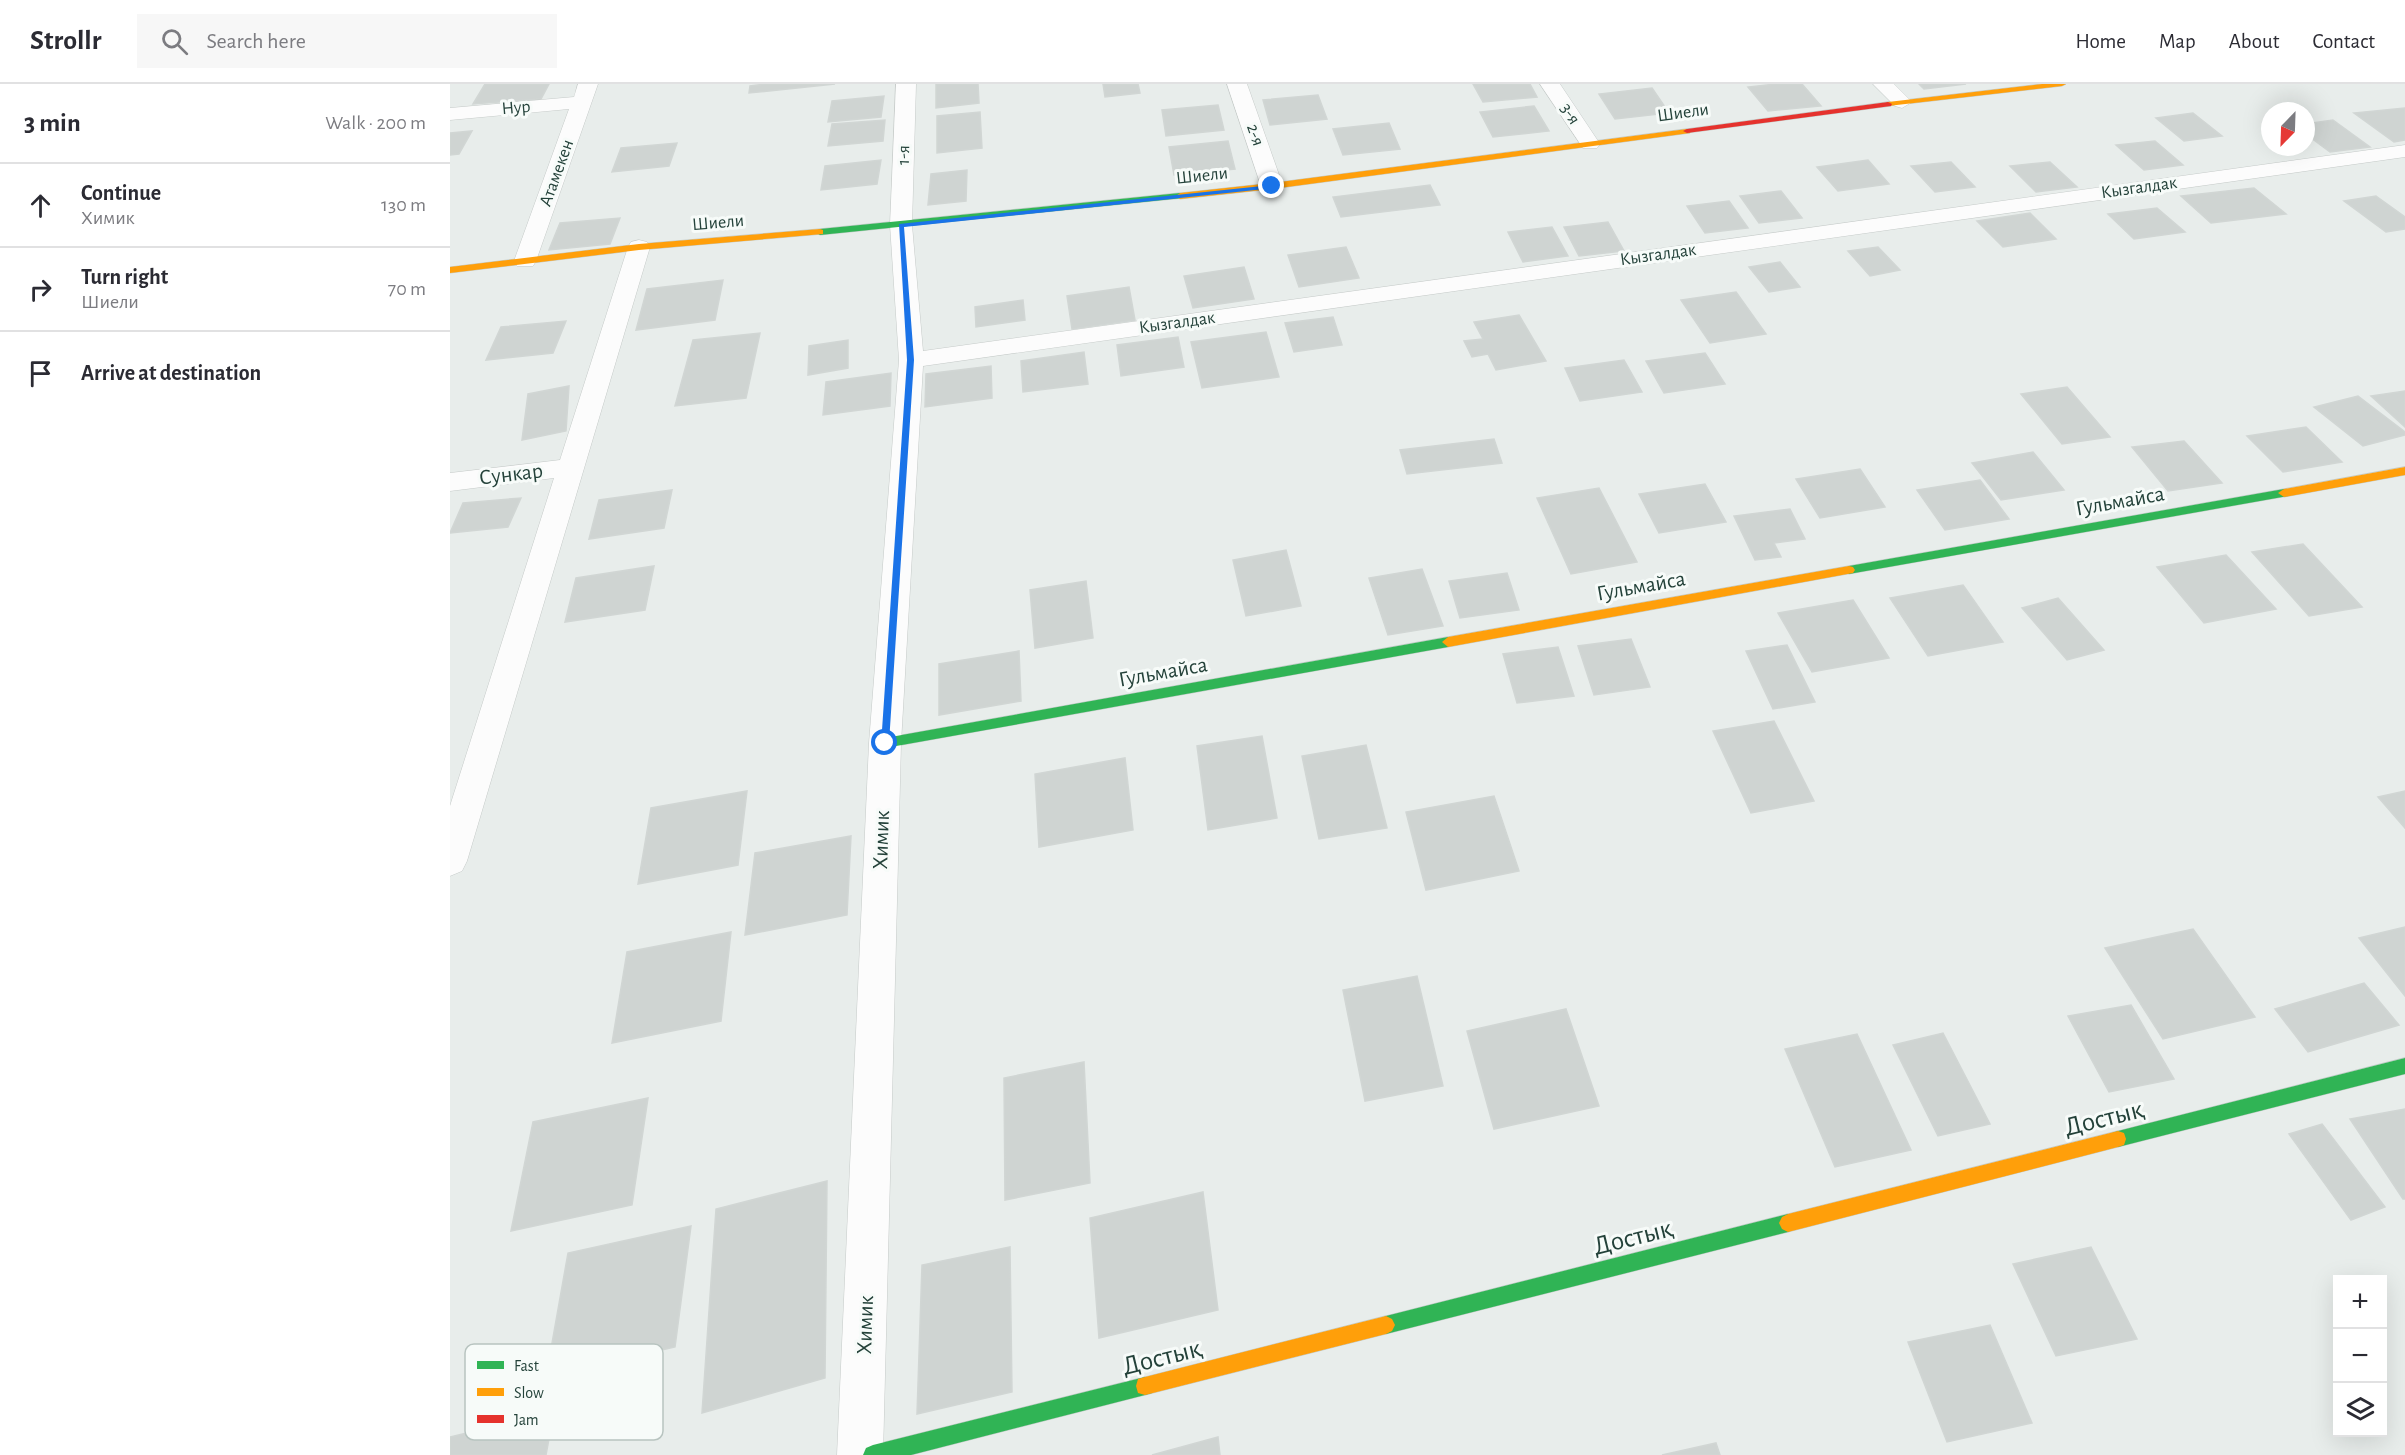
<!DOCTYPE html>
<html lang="en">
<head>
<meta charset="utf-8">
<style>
  :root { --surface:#fff; --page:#f7f7f7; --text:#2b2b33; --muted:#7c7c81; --line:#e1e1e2 }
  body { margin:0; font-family:"Alegreya Sans",sans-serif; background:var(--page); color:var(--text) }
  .controls { position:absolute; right:18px; bottom:18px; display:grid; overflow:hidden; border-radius:0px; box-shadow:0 6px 24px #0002 }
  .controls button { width:54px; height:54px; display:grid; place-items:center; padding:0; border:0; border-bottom:2px solid var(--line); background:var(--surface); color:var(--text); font:30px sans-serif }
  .compass { position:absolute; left:1811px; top:18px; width:54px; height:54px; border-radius:50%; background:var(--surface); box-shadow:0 6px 24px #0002; rotate:203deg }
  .stop { position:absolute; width:18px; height:18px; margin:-14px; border:4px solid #1a73e8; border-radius:50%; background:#fff }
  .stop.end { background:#1a73e8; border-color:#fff; box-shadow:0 2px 6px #0008 }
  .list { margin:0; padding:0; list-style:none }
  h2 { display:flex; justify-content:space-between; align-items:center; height:78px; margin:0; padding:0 24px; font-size:26px }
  h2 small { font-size:20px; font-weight:400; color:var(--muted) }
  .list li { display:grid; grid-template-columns:39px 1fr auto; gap:18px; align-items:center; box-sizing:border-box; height:84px; padding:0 24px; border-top:2px solid var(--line) }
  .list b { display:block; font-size:22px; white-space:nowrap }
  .list p { margin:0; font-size:20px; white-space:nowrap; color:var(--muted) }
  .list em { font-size:20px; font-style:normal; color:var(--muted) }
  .icon { flex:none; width:33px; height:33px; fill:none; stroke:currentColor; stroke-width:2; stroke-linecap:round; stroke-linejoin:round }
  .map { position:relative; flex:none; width:1955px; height:1371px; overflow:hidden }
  header { display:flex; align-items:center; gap:36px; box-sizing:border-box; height:84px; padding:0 30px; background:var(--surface); border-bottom:2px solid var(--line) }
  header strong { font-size:28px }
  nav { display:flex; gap:33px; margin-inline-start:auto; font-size:21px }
  .search { width:420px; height:54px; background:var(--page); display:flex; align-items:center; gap:15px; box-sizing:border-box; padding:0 21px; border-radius:0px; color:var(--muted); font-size:22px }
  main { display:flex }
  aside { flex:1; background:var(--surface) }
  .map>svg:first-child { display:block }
  .building { fill:#cfd4d2; stroke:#d1d6d4; stroke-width:1.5 }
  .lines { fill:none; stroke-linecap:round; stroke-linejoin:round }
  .street-casing { stroke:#c5cac8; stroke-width:1 }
  .fast-casing { stroke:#c3cbc8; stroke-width:1 }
  .slow-casing { stroke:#c3cbc8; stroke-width:1 }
  .jam-casing { stroke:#c3cbc8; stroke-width:1 }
  .street { fill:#fcfcfc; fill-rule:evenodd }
  .fast { fill:#30b455; fill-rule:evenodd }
  .slow { fill:#ff9f0a; fill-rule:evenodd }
  .jam { fill:#e5322d; fill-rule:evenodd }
  .route { fill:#1a73e8 }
  .labels { text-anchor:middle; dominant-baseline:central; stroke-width:6; stroke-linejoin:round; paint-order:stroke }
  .far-street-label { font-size:18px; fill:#24423a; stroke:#f7fbf9 }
  .street-label { font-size:22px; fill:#24423a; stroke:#f7fbf9 }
  .near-street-label { font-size:27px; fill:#24423a; stroke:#f7fbf9 }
  .key { fill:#f7fbf9; stroke:#b8c4c0; stroke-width:1.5 }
  .key-label { font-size:16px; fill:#24423a }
</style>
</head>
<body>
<header>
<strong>Strollr</strong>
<div class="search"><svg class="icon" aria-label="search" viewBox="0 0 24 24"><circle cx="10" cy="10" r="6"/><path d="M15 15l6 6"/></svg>Search here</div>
<nav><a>Home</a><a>Map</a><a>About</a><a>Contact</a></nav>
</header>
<main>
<aside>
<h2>3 min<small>Walk · 200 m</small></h2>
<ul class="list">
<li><svg class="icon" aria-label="ahead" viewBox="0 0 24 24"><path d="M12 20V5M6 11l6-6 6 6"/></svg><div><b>Continue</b><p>Химик</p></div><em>130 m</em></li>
<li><svg class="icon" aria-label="right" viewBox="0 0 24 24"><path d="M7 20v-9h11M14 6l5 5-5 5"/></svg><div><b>Turn right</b><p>Шиели</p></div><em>70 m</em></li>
<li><svg class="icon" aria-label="arrive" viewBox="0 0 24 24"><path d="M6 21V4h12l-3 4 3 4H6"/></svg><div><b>Arrive at destination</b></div></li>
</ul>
</aside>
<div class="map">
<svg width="1955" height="1371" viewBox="0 0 1955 1371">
  <rect width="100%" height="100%" fill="#e8edeb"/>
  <g class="building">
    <path d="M 35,0 L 99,0 L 91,15 L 23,20 Z"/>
    <path d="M 315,0 L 385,0 L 299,9 L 300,2 Z"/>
    <path d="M 486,0 L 528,0 L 529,19 L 486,24 Z"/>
    <path d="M 653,0 L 688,0 L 690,9 L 655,13 Z"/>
    <path d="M 1023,0 L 1080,0 L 1087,13 L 1033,18 Z"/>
    <path d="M 1326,0 L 1352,0 L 1371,22 L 1318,27 L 1298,3 Z"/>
    <path d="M 1469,0 L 1516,0 L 1474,5 Z"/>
    <path d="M 1202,4 L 1219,29 L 1165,35 L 1149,10 Z"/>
    <path d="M 868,11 L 877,35 L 820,41 L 813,16 Z"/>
    <path d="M 434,12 L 431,33 L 378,38 L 382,17 Z"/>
    <path d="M 768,21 L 774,46 L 716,52 L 712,26 Z"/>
    <path d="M 1084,22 L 1099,47 L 1043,53 L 1030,28 Z"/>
    <path d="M 1955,24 L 1955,56 L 1944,58 L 1904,29 Z"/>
    <path d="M 530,28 L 532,64 L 487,69 L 487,32 Z"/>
    <path d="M 1743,29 L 1772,52 L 1734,57 L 1706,34 Z"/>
    <path d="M 435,36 L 433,57 L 378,62 L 382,40 Z"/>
    <path d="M 1883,36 L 1920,63 L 1880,68 L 1856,50 L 1856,40 Z"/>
    <path d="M 939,39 L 950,65 L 893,71 L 883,45 Z"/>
    <path d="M 22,47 L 9,70 L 0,71 L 0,49 Z"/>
    <path d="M 778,57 L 785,85 L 724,91 L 719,63 Z"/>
    <path d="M 1705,57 L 1733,81 L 1694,86 L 1666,61 Z"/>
    <path d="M 227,59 L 219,82 L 162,88 L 171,64 Z"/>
    <path d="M 431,76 L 427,100 L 371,106 L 375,82 Z"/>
    <path d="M 1418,76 L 1439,100 L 1388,107 L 1367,83 Z"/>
    <path d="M 1501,78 L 1525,103 L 1485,108 L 1461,82 Z"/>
    <path d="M 1600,78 L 1627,103 L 1586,108 L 1560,82 Z"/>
    <path d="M 517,86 L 516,117 L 478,121 L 481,90 Z"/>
    <path d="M 980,101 L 990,121 L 891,133 L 883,113 Z"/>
    <path d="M 1804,104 L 1836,130 L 1761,139 L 1731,112 Z"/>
    <path d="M 1331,107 L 1352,134 L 1309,139 L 1290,112 Z"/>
    <path d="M 1926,112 L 1955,133 L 1955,145 L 1936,148 L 1894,117 Z"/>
    <path d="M 1279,117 L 1298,144 L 1255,149 L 1237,122 Z"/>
    <path d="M 1707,124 L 1735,148 L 1684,155 L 1658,130 Z"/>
    <path d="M 1580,129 L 1606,155 L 1553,163 L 1527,137 Z"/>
    <path d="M 170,134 L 160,160 L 99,166 L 110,139 Z"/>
    <path d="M 1158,138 L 1174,167 L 1129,172 L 1114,143 Z"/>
    <path d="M 1102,143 L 1118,172 L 1073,178 L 1058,148 Z"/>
    <path d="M 896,163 L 909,194 L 849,203 L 838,171 Z"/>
    <path d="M 1428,163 L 1450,186 L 1420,192 L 1398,167 Z"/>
    <path d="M 1330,178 L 1350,203 L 1319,208 L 1299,183 Z"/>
    <path d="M 794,183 L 804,215 L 743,224 L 734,192 Z"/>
    <path d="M 273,196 L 265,236 L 186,246 L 197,205 Z"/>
    <path d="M 679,203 L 685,236 L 622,245 L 617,212 Z"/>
    <path d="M 1286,208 L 1316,250 L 1260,259 L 1231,216 Z"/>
    <path d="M 573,216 L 575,236 L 526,243 L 525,223 Z"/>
    <path d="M 1069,231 L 1096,277 L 1046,286 L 1038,270 L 1022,273 L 1014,257 L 1033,255 L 1024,238 Z"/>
    <path d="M 883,233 L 892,261 L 844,268 L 835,239 Z"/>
    <path d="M 116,237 L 103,269 L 36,276 L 51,243 Z"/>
    <path d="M 816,248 L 829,293 L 752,304 L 741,258 Z"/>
    <path d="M 310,249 L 296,314 L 225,322 L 243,256 Z"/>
    <path d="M 728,253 L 734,283 L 671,292 L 667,261 Z"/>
    <path d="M 398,256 L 398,284 L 358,291 L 359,262 Z"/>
    <path d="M 634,268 L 638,300 L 573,308 L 571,277 Z"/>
    <path d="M 1255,269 L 1275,300 L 1214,309 L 1196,277 Z"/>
    <path d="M 1174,276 L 1192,308 L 1130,317 L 1115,284 Z"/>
    <path d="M 541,282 L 542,314 L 475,323 L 476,290 Z"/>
    <path d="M 441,289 L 440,322 L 373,331 L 376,298 Z"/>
    <path d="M 119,302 L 116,347 L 72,356 L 78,310 Z"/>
    <path d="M 1617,303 L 1660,353 L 1612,360 L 1571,310 Z"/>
    <path d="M 1955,307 L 1955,343 L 1921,312 Z"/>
    <path d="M 1908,312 L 1955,348 L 1955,351 L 1913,362 L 1864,323 Z"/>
    <path d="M 1856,343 L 1892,378 L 1833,388 L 1797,352 Z"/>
    <path d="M 1044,355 L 1052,379 L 957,390 L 950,366 Z"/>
    <path d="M 1734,357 L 1772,399 L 1718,407 L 1682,363 Z"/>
    <path d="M 1583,368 L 1614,406 L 1551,416 L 1522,379 Z"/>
    <path d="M 1410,385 L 1435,423 L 1370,434 L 1346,395 Z"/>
    <path d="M 1530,396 L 1559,435 L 1495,446 L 1467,406 Z"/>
    <path d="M 1255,400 L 1276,438 L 1209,449 L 1189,410 Z"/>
    <path d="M 1149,404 L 1187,478 L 1121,490 L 1087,414 Z"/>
    <path d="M 222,406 L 214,444 L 139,455 L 149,416 Z"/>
    <path d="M 71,414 L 58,443 L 0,449 L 13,419 Z"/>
    <path d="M 1340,425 L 1355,455 L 1324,459 L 1331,473 L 1305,476 L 1284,432 Z"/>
    <path d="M 1853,460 L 1912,523 L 1859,532 L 1802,468 Z"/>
    <path d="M 836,466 L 851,522 L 796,532 L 783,476 Z"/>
    <path d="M 1776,471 L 1826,525 L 1754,539 L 1707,483 Z"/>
    <path d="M 204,482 L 195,526 L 115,538 L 126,494 Z"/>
    <path d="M 972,485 L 993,542 L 938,551 L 919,494 Z"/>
    <path d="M 1057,489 L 1069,526 L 1010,534 L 999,497 Z"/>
    <path d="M 636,497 L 643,554 L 585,564 L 580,506 Z"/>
    <path d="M 1513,501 L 1553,558 L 1478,572 L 1440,514 Z"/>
    <path d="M 1608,514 L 1654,566 L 1617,576 L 1572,524 Z"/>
    <path d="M 1403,516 L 1439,574 L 1362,588 L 1328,529 Z"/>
    <path d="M 1181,555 L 1200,603 L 1144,611 L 1128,562 Z"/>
    <path d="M 1337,561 L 1365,618 L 1323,625 L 1296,567 Z"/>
    <path d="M 1108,563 L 1124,612 L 1067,619 L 1053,570 Z"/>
    <path d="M 569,567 L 571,617 L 489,631 L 489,580 Z"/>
    <path d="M 1324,637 L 1364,717 L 1301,729 L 1263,647 Z"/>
    <path d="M 812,652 L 827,734 L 758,746 L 747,662 Z"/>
    <path d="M 916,661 L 937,744 L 869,755 L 852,672 Z"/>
    <path d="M 675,674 L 683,746 L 589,763 L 585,690 Z"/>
    <path d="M 297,707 L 288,781 L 188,800 L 201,724 Z"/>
    <path d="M 1955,707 L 1955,744 L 1928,713 Z"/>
    <path d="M 1044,712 L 1069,787 L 976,806 L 956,728 Z"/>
    <path d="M 401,752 L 397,831 L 295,851 L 305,769 Z"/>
    <path d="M 1955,843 L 1955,912 L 1909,854 Z"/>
    <path d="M 1743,845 L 1805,933 L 1713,955 L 1655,864 Z"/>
    <path d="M 281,848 L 271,937 L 162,959 L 177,868 Z"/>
    <path d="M 967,892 L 993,1002 L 915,1017 L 893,906 Z"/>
    <path d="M 1914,899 L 1949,941 L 1858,968 L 1825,925 Z"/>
    <path d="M 1681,921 L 1724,995 L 1659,1008 L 1618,932 Z"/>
    <path d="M 1116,925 L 1149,1022 L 1044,1045 L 1017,947 Z"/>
    <path d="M 1493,949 L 1540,1040 L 1488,1052 L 1443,961 Z"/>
    <path d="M 1407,950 L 1461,1066 L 1385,1083 L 1335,965 Z"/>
    <path d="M 634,978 L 640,1099 L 555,1116 L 554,994 Z"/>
    <path d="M 198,1014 L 182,1121 L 61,1147 L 83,1038 Z"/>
    <path d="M 1955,1025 L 1955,1115 L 1953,1115 L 1900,1035 Z"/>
    <path d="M 1872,1040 L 1935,1123 L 1901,1136 L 1839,1050 Z"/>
    <path d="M 377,1097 L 375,1294 L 252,1329 L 266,1125 Z"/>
    <path d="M 753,1108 L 768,1226 L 649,1254 L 640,1134 Z"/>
    <path d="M 241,1142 L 225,1263 L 96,1293 L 118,1169 Z"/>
    <path d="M 560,1163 L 562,1308 L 467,1330 L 472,1181 Z"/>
    <path d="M 1641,1163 L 1687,1255 L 1606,1272 L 1563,1180 Z"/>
    <path d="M 1540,1241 L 1582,1339 L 1497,1358 L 1458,1258 Z"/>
    <path d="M 104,1328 L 96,1371 L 0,1371 L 0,1353 Z"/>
    <path d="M 768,1353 L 770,1371 L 702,1371 Z"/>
    <path d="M 1266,1359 L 1270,1371 L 1212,1371 Z"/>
  </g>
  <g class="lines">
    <g class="street-casing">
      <g id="street">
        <path d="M 128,0 L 148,0 L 86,177 L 83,182 L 67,182 L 64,177 L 119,25 L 0,36 L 0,24 L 124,13 Z"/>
        <path d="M 446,0 L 466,0 L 462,141 L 473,267 L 1955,61 L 1955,73 L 473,282 L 451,659 L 433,1371 L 387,1371 L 419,659 L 449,276 L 440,141 Z"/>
        <path d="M 777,0 L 797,0 L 833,102 L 829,106 L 815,106 L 811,102 Z"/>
        <path d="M 1090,0 L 1110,0 L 1150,60 L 1147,64 L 1133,64 Z"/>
        <path d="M 1423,0 L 1444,0 L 1462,18 L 1452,24 L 1445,22 Z"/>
        <path d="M 189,156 L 197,158 L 200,163 L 17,777 L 12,787 L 0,792 L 0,722 L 104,394 L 0,407 L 0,389 L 110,376 L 178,163 L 181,158 Z"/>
      </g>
    </g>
    <g class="fast-casing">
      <g id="fast">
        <path d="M 730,109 L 733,110 L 733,114 L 370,151 L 365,148 L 370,145 Z"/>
        <path d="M 1834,405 L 1838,406 L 1838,412 L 1399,490 L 1393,486 L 1399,482 Z"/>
        <path d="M 998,553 L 1004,558 L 998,563 L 435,664 L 430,663 L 428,659 L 430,655 L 435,654 Z"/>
        <path d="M 1955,974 L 1955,990 L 1668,1063 L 1662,1061 L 1660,1055 L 1662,1049 L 1668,1047 Z"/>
        <path d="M 1338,1130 L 1344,1133 L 1347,1139 L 1344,1145 L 1338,1148 L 936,1250 L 930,1247 L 927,1241 L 930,1235 L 936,1232 Z"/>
        <path d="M 695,1293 L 702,1295 L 704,1302 L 702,1309 L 695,1311 L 461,1371 L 413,1371 L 416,1364 L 423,1361 Z"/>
      </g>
    </g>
    <g class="slow-casing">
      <g id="slow">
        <path d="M 1592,0 L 1616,0 L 1612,2 L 1438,22 L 1434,20 L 1438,18 Z"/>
        <path d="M 1237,45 L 1241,47 L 1240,49 L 822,105 L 730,115 L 726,112 L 730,109 L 822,99 Z"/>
        <path d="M 370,145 L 373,146 L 373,150 L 189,166 L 0,189 L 0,183 L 189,160 Z"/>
        <path d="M 1955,383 L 1955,391 L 1834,413 L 1828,409 L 1834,405 Z"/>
        <path d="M 1399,482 L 1403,483 L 1405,486 L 1403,489 L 998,563 L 992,558 L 998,553 Z"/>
        <path d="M 1668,1047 L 1674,1049 L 1676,1055 L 1674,1061 L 1668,1063 L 1338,1148 L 1332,1145 L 1329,1139 L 1332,1133 L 1338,1130 Z"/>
        <path d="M 936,1232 L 942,1235 L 945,1241 L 942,1247 L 936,1250 L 695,1311 L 688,1309 L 686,1302 L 688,1295 L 695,1293 Z"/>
      </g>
    </g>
    <g class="jam-casing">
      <path id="jam" d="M 1438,18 L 1442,20 L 1441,22 L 1237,49 L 1233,47 L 1237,45 Z"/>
    </g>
    <use href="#street" class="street"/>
    <use href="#fast" class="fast"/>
    <use href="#slow" class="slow"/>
    <use href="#jam" class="jam"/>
  </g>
  <path class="route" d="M 822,101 L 824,104 L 454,143 L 464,276 L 439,659 L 431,661 L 457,276 L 449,140 Z"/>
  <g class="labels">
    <g class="far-street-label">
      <text transform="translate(66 24) rotate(-5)">Нур</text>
      <text transform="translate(1233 29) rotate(-8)">Шиели</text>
      <text transform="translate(1120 30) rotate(57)">3-я</text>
      <text transform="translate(805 51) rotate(71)">2-я</text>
      <text transform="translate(454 71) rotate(-88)">1-я</text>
      <text transform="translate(107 89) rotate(-70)">Атамекен</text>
      <text transform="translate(752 92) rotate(-6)">Шиели</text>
      <text transform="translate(1689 104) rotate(-8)">Кызгалдак</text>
      <text transform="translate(268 139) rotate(-5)">Шиели</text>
      <text transform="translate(1208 171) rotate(-8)">Кызгалдак</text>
      <text transform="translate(727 239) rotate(-8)">Кызгалдак</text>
    </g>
    <g class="street-label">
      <text transform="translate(61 390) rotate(-7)">Сункар</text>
      <text transform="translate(1670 417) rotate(-10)">Гульмайса</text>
      <text transform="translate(1191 502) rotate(-10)">Гульмайса</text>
      <text transform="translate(713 588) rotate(-10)">Гульмайса</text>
      <text transform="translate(431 756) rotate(-88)">Химик</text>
      <text transform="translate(415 1241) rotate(-88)">Химик</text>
    </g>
    <g class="near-street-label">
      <text transform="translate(1654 1034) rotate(-14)">Достық</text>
      <text transform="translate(1183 1153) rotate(-14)">Достық</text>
      <text transform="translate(712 1273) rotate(-14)">Достық</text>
    </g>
  </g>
  <rect x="15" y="1260" width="198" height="96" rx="9" class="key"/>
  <rect x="27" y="1277" width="27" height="8" fill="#30b455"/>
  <rect x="27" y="1304" width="27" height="8" fill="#ff9f0a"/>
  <rect x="27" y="1331" width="27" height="8" fill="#e5322d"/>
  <g class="key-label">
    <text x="64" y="1287">Fast</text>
    <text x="64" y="1314">Slow</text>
    <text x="64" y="1341">Jam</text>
  </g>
</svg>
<div class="controls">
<button>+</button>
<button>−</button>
<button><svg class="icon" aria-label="layers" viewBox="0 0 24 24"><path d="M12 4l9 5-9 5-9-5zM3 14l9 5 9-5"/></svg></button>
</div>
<svg class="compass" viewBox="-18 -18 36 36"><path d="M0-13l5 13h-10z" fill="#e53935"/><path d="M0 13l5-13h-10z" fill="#7c7c81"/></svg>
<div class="stop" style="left:435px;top:659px"></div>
<div class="stop end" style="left:822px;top:102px"></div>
</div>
</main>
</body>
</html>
